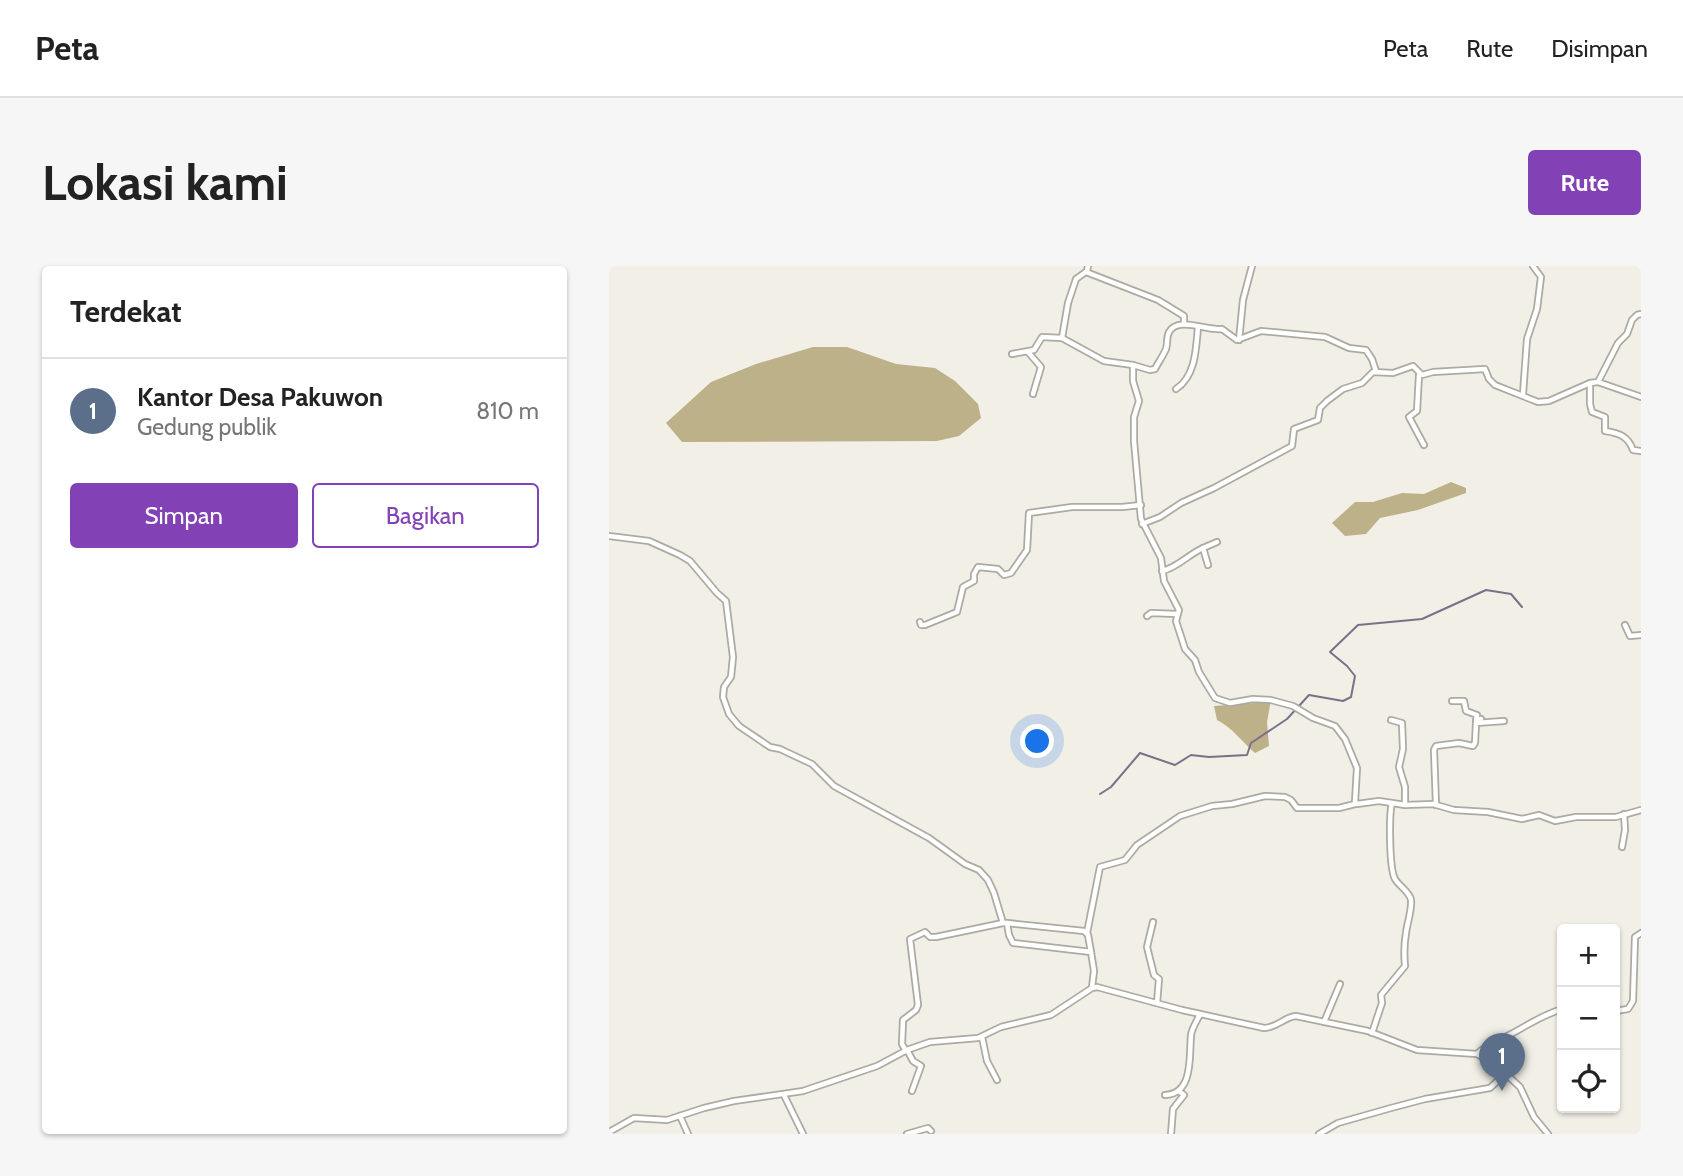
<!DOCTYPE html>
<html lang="id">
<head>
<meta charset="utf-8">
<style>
  :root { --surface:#fff; --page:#f6f6f6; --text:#222; --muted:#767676; --line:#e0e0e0; --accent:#8242b6 }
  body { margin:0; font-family:Cabin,sans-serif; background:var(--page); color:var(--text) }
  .controls { position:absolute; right:21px; bottom:21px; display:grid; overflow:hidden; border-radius:7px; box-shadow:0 2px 5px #0004 }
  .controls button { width:63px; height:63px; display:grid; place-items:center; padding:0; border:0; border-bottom:2px solid var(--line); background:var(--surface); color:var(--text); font:35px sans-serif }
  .you { position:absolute; left:429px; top:476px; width:24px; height:24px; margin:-18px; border:5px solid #fff; border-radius:50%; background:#1a73e8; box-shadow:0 0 0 10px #1a73e833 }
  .badge { display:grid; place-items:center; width:46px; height:46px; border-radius:50%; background:var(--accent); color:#fff; font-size:23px; font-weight:700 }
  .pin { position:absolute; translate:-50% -58px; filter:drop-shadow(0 2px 4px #0008) }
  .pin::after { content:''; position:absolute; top:37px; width:24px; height:21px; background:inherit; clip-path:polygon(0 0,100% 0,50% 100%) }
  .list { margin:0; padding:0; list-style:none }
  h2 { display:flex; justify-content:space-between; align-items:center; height:91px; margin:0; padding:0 28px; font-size:30px }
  h2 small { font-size:23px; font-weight:400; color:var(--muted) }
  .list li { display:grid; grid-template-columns:46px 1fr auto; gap:21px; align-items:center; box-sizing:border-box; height:105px; padding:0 28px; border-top:2px solid var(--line) }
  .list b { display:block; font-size:26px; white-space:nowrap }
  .list p { margin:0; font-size:23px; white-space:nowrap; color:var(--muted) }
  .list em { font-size:23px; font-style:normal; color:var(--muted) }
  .actions { display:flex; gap:14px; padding:21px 28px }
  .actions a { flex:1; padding:16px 0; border:2px solid var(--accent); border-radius:7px; text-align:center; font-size:24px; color:var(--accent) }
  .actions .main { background:var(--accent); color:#fff }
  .icon { flex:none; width:38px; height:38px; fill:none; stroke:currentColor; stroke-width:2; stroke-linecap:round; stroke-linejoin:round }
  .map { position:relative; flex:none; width:1032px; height:868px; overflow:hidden; border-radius:7px }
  header { display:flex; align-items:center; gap:42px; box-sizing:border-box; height:98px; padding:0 35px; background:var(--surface); border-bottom:2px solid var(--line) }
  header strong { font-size:33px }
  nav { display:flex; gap:38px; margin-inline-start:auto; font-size:24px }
  .intro { display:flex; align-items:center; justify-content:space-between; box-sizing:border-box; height:168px; padding:0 42px }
  h1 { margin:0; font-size:49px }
  .button { padding:18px 32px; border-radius:7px; background:var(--accent); color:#fff; font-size:24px; font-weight:700 }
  main { display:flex; gap:42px; padding:0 42px }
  aside { flex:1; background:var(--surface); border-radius:7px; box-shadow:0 2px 5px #0004 }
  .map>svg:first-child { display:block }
  .forest { fill:#bdb18a }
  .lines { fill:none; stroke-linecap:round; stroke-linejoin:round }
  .stream { stroke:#7c7088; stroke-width:2 }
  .street-casing { stroke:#adaaa2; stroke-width:8 }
  .street { stroke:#fff; stroke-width:4.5 }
</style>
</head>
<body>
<header>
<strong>Peta</strong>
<nav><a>Peta</a><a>Rute</a><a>Disimpan</a></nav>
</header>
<div class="intro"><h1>Lokasi kami</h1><a class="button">Rute</a></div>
<main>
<aside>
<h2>Terdekat<small></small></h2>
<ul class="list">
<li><span class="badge" style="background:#5c6f8a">1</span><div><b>Kantor Desa Pakuwon</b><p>Gedung publik</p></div><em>810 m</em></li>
</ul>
<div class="actions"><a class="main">Simpan</a><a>Bagikan</a></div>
</aside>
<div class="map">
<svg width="1032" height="868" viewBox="0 0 1032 868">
  <rect width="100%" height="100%" fill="#f2efe7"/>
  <g class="forest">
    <path d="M 204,81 L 238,81 L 287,98 L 326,102 L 346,115 L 369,138 L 372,152 L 350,170 L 328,175 L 73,176 L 57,157 L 102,116 L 147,98 Z"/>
    <path d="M 842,216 L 857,222 L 857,227 L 809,244 L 771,252 L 757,268 L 736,270 L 723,257 L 746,236 L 764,236 L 793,227 L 815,228 Z"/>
    <path d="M 662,434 L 658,456 L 660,480 L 646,487 C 633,476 624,462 608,454 L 605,440 L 646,437 Z"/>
  </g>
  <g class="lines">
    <path class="stream" d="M 491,528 L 502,521 L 531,487 L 566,499 L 582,489 L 600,491 L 638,489 L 642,477 L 678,453 L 700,429 L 734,435 L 742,431 L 746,410 L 738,400 L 721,386 L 749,359 L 813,353 L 877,324 L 902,328 L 913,341"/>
    <g class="street-casing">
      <g id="street">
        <path d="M 477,6 L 549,34 L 575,50 L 575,58"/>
        <path d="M 1032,48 L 1028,49 L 1023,54 L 1018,68 L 1009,77 L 989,116 L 981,117 L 981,138 L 983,146 L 996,151 L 996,165 C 1010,167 1019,170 1024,184 L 1032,185"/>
        <path d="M 453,72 L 495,95 L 524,99"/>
        <path d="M 630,74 L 634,34 L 643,0"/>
        <path d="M 419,86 L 432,101 L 424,128"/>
        <path d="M 403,88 L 425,84 L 433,71 L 453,72 L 459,37 L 467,13 L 478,5 L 479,0"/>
        <path d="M 767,105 L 763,93 L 757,84 L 740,82 L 716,71 L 652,65 L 628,74 L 613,63 C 598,65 569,50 560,66 C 557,72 559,77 557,83 C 554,90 549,97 546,103 L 541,104 L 524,99 L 524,115 L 530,135 L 525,151 L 525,175 L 532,253 L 552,292 L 555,315 L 570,344 L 567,355 L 576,383 L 586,394 L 590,406 L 606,432 L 621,437 L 644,433 L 662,434 L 684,440 L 704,452 L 726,460 L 736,473 L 748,502 L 746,536 L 748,538 L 770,535 L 796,539 L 796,521 L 790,501 L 794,483 L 793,457 L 782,454"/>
        <path d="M 810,109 L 808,145 L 800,151 L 815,179"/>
        <path d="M 989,116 L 1032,131"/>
        <path d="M 567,123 C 587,110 587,82 589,61"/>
        <path d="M 914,128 L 918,73 L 928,43 L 932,11 L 924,0"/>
        <path d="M 533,258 L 551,251 L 572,237 L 605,222 L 683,180 L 685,163 L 709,154 L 711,142 L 718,135 L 734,123 L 753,117 L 764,106 L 784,107 L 804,100 L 813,109 L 824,106 L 876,103 L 880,113 L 886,119 L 929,136 L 940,135 L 981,117"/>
        <path d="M 0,270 L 40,275 L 71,289 L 81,295 L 108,327 L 117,335 L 124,391 L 122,411 L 115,421 L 114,431 L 120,448 L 130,460 L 161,481 L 171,483 L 203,498 L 225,520 L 320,572 L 356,598 L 370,604 L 379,614 L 385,627 L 394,657 L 398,657 L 400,669 L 404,677 L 482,686 L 485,705 L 483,721"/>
        <path d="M 594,282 L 608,276"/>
        <path d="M 553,305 C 568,302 580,288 594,282 L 599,299"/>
        <path d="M 538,350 L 542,347 L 568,348"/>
        <path d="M 311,356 L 312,359 L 316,359 L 348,346 L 354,321 L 365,315 L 365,308 L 369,301 L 389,303 L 395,309 L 402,307 L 418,284 L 420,247 L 463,241 L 513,241 L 532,239"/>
        <path d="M 1016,359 L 1021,370 L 1032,369"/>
        <path d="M 843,435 L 855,435 L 857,445 L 868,449 L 867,454 L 872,453"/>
        <path d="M 796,539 L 824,538 L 845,544 L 879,546 L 913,553 L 930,549 L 946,555 L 967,551 L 1007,551 L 1032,544"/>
        <path d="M 827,539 L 825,484 L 827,480 L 850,477 L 864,480 L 866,477 L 867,457 L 895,455"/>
        <path d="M 1013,581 L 1016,564 L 1015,548"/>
        <path d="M 544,656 L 538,681 L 545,709 L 550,713 L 548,737"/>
        <path d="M 398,657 L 475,665 L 479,669 L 482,686"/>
        <path d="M 478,667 L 491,601 L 516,594 L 528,579 L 571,550 L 603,540 L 623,538 L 656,530 L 676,531 L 682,534 L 688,542 L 730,542 L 746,538"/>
        <path d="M 1006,745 L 1019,743 L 1024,735 L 1026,671 L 1032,667"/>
        <path d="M 715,756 L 731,718"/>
        <path d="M 763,767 L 773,737 L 772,729 L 796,700 C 795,689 795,678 797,667 C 798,657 803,645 802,634 C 801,626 790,620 786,613 C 780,602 780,548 783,537"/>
        <path d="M 373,771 L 378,795 L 388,814"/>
        <path d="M 298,784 L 304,795 L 312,800 L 303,825"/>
        <path d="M 297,785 L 293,778 L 294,754 L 307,744 L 309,739 L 301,673 L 316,666 L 321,671 L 327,671 L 394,657"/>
        <path d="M 868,788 C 879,777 890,775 902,768 C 921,758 931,750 953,743"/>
        <path d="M 175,829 L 194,868"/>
        <path d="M 556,829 C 585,828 580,790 582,769 C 583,762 588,755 591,748"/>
        <path d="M 71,850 L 79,868"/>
        <path d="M 0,866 L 25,852 L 58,854 L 95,842 L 125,835 L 194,825 L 268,800 L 298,784 L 321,776 L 369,772 L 392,761 L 442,749 L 483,722 L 488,721 L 573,744 L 655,762 C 668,762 675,751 687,750 L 759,765 L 808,784 L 868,788 L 886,798 L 911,821 L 925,851 L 939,868"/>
        <path d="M 298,868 L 319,862 L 322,865"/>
        <path d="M 562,868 L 564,843 L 575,829 L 570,825"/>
        <path d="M 710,868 L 729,857 L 782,842 L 816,833 L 881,822 L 896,808"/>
      </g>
    </g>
    <use href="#street" class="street"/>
  </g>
</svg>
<div class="controls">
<button>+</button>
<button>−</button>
<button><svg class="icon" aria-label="locate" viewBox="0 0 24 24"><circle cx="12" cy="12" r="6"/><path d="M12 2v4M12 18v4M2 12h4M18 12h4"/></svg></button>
</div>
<div class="you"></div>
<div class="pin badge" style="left:893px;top:825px;background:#5c6f8a">1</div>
</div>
</main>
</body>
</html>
